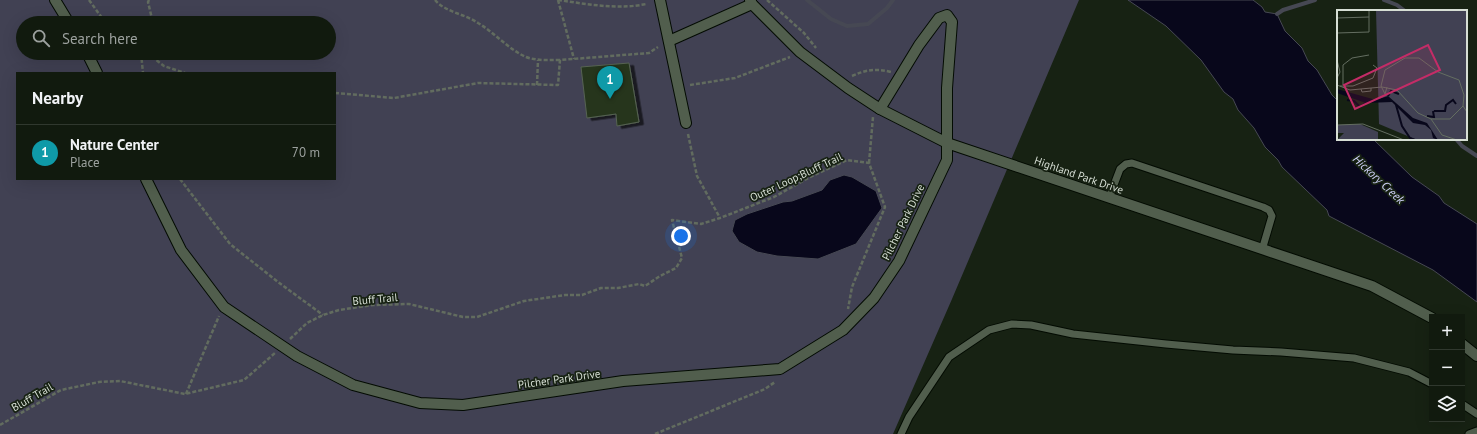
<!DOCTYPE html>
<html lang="en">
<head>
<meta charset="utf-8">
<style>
  :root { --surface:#111a0e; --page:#1a2317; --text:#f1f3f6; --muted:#9ca19e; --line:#30382e; --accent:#d93025 }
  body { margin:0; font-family:"PT Sans",sans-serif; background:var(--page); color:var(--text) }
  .controls { position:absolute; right:12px; bottom:12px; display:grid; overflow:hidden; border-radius:0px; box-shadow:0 4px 16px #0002 }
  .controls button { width:36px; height:36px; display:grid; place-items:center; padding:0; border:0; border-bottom:1px solid var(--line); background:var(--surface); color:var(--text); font:20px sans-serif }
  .you { position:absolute; left:681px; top:236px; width:14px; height:14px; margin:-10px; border:3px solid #fff; border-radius:50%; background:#1a73e8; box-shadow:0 0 0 6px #1a73e833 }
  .badge { display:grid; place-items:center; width:26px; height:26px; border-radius:50%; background:var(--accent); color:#fff; font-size:13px; font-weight:700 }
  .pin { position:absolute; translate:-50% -33px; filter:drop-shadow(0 1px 2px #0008) }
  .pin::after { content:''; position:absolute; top:21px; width:14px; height:12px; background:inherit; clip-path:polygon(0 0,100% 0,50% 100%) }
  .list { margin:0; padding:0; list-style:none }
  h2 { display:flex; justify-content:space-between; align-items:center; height:52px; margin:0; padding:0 16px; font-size:17px }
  h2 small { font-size:13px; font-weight:400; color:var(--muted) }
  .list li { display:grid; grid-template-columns:26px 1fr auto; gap:12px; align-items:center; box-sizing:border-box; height:56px; padding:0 16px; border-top:1px solid var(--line) }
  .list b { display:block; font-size:15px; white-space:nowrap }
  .list p { margin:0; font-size:13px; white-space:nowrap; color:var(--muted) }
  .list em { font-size:13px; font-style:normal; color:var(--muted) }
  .icon { flex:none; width:22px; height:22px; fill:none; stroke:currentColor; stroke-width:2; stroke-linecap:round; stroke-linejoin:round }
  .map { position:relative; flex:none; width:1477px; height:434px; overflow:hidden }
  .search { position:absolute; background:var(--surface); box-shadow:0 4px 16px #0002; left:16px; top:16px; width:320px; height:44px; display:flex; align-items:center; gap:10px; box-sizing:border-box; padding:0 14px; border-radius:22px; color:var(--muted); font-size:15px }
  .panel { position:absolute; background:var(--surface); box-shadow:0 4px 16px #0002; left:16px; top:72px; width:320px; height:108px; border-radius:0px }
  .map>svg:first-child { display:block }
  .green { fill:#414153; fill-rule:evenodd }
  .water { fill:#08071b; stroke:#464853 }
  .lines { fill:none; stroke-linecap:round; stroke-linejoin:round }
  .stream { stroke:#464853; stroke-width:4 }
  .building { fill:#25351f; stroke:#566351; filter:url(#shadow) }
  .service-casing { stroke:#030b02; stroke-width:9 }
  .minor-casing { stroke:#030b02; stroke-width:12 }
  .path { stroke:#626c5f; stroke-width:2.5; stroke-dasharray:4 2; stroke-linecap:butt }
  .service { stroke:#515e4d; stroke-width:7 }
  .minor { stroke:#515e4d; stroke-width:10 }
  .labels { text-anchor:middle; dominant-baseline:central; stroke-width:3.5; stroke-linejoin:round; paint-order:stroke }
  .street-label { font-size:11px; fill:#d7dfd5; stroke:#172213 }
  .water-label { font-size:12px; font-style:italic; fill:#d1d2fc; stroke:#172213 }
  .inset-river { fill:none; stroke:#08071b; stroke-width:2 }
  .inset-road { fill:none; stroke:#646e61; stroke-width:1 }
  .view { fill:#c42c67; fill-opacity:0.15; stroke:#c42c67; stroke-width:2 }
  .inset-edge { fill:none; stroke:#d7dfd5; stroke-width:2 }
</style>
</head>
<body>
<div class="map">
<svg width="1477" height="434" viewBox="0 0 1477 434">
  <defs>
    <filter id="shadow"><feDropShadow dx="4.5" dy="2.5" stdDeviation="0" flood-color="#0009"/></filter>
  </defs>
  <rect width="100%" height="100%" fill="#172213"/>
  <path class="green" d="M 0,0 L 1079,0 L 952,299 L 893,434 L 0,434 ZM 23,23 L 329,23 L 329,53 L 23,53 ZM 17,73 L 335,73 L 335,179 L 17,179 Z"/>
  <g class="water">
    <path d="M 1128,0 L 1253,0 L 1262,7 L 1265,12 L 1277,14 L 1285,31 L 1302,48 L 1308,61 L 1317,70 L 1332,95 L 1338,101 L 1338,139 L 1373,139 L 1412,177 L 1439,196 L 1444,203 L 1477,224 L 1477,302 L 1433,270 L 1329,216 L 1327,210 L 1282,167 L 1278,160 L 1265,147 L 1254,128 L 1238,110 L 1233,99 L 1224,92 L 1201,60 L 1166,26 Z"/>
    <path d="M 844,175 L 852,177 L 876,191 L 882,208 L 856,244 L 818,259 L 777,256 L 757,252 L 739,242 L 732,231 L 735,220 L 747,214 L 783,202 L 792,201 L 822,190 L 830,180 Z"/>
  </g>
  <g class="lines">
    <g class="stream">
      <path d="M 807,0 L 831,19 L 847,26 L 868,24 L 887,8 L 893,0"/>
      <path d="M 1384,0 L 1397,5 L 1405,11"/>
      <path d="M 1277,14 L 1283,10 L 1315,0"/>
      <path d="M 1456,139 L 1462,146 L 1477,156"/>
    </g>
  </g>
  <path class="building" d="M 629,63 L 639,122 L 617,126 L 616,114 L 587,118 L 581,67 Z"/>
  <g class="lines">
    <g class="service-casing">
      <g id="service">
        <path d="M 1109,198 L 1120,169 L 1126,164 L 1132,163 L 1263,207 L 1269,210 L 1272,216 L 1262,250"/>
        <path d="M 1462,404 L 1477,414"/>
        <path d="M 901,434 L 909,417 L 949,357 L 989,330 L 1012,324 L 1031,325 L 1073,334 L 1166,344 L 1233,350 L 1281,352 L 1354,358 L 1409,372 L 1432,384"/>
        <path d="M 1469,434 L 1477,431"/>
      </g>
    </g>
    <g class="minor-casing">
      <g id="minor">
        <path d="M 55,0 L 69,23"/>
        <path d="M 660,0 L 686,123"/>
        <path d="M 750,0 L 752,4 L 800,52 L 848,88 L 880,109 L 947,143 L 1372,286 L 1432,318"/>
        <path d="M 669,41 L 752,4"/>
        <path d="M 87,53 L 97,73"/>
        <path d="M 146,179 L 181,250 L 224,307 L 297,356 L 353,385 L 420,403 L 463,405 L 623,381 L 780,369 L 843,330 L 874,298 L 899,261 L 947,160 L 947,88 L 952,22 L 947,15 L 939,18 L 919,45 L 880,109"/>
        <path d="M 1462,344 L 1477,356"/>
      </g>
    </g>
    <g class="path">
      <path d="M 89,0 L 102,18 L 109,23"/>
      <path d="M 149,0 L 148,2 L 153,23"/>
      <path d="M 435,0 C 445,12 465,14 478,23 C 495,33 508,49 526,57 C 537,61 549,60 560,60"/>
      <path d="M 558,0 C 587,4 617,10 646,4"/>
      <path d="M 558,0 L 574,59"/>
      <path d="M 767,0 L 804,33 L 816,48"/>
      <path d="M 141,53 L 143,73"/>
      <path d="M 147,53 L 164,66 L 185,73"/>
      <path d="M 852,76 C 865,70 876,68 891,72"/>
      <path d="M 537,85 L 538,60"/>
      <path d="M 690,85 L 735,78 L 790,57"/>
      <path d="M 335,93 L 394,98 L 478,83 L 558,85 L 560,60 L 649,53 L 658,47"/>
      <path d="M 688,134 L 697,176 L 720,218"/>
      <path d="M 869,163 L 873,117"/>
      <path d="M 180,179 L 230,244 L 278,282 L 323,315"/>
      <path d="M 290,339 L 307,323 L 323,315 L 339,310 L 373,305 L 409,304 L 463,317 L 477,317 L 524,301 L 565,295 L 582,295 L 601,288 L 618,288 L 639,284 L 645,286 L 660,276 L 676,268 L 682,258 L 672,220 L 701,224 L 720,218 L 774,197 L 810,177 L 847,160 L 869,163 L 885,207 L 852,287 L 848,309"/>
      <path d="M 186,394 L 219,316"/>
      <path d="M 0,425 L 61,390 L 99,382 L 120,381 L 185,394 L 244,380 L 275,353"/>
      <path d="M 655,434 L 765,389 L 775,382"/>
    </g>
    <use href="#service" class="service"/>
    <use href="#minor" class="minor"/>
  </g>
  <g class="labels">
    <g class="street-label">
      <text transform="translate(1079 175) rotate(19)">Highland Park Drive</text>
      <text transform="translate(796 177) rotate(-25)">Outer Loop;Bluff Trail</text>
      <text transform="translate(903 222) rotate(-64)">Pilcher Park Drive</text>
      <text transform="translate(375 299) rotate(-5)">Bluff Trail</text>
      <text transform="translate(559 379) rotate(-8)">Pilcher Park Drive</text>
      <text transform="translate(32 397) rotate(-30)">Bluff Trail</text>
    </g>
    <g class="water-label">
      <text transform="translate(1379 179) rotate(43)">Hickory Creek</text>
    </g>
  </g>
  <g transform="translate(1337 10)">
    <rect width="130" height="130" fill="#172213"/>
    <path d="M 39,0 L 130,0 L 130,130 L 80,130 L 42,114 ZM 23,114 L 41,122 L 41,130 L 0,130 L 7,123 L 0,123 L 0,115 Z" fill="#414153"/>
    <path d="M 0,79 L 39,90 L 51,86 L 76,108 L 90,113 L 101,130 L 96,128 L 94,120 L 88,115 L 76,113 L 55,92 L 29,93 L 0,83 Z" fill="#08071b"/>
    <path class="inset-river" d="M 51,86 L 54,81 L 62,84M 10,90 L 17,91 L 23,97 L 29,93M 59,95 L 65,116 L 73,128 L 78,130M 97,101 L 108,101 L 109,95 L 116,90 L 119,94M 90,106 L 97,107 L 96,101"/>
    <path class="inset-road" d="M 0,8 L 32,7M 0,23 L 32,22 L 32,0M 0,50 L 3,62 L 0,68M 0,75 L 13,80 L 45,77 L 60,80 L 81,103 L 94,109 L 105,125 L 120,130M 6,75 L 6,55 L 15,48 L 32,45M 3,76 L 16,76 L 36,68 L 40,58 L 36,55M 50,77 L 48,84 L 44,76 L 48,60 L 68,48 L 82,48 L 101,62 L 122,70 L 127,85 L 126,96 L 130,102M 24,79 L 25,82 L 34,81 L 34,78M 94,109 L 113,109 L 126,96M 0,115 L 26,114 L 67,130"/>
    <path class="view" d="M 91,35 L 103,60 L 18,99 L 7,75 Z"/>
    <rect width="130" height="130" class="inset-edge"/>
  </g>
</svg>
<div class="controls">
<button>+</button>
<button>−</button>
<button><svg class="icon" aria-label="layers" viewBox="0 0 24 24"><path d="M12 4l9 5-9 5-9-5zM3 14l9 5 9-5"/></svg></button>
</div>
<div class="you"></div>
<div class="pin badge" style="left:610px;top:99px;background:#0f9aa8">1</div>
<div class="search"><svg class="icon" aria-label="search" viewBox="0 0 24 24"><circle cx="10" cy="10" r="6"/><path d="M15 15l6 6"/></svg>Search here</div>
<section class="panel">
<h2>Nearby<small></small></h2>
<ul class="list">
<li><span class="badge" style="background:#0f9aa8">1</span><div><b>Nature Center</b><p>Place</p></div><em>70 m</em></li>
</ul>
</section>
</div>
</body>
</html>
